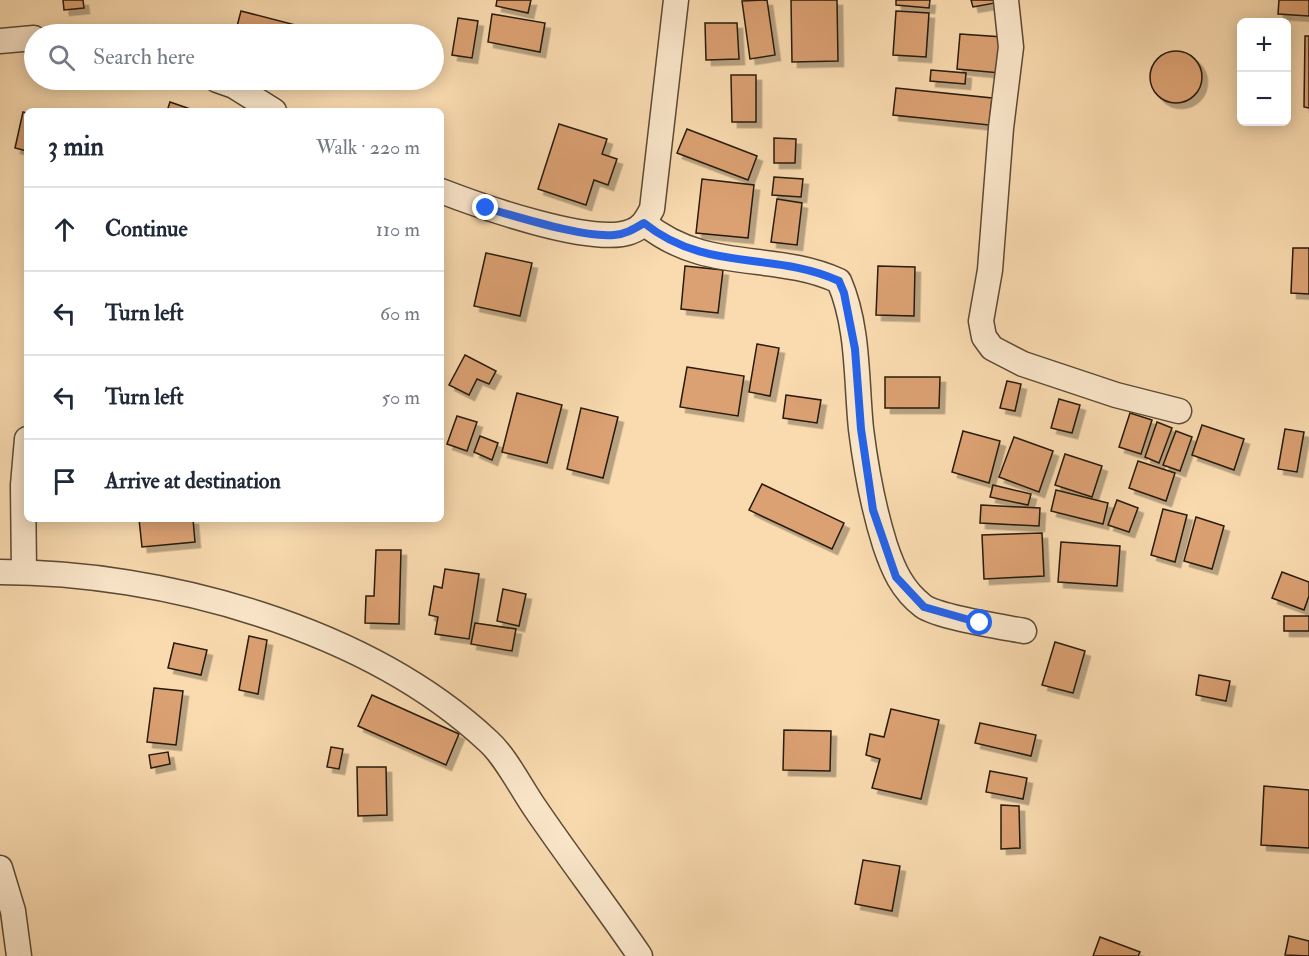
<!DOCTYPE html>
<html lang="en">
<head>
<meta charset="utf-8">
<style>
  :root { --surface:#fff; --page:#f2f2f3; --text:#1f2937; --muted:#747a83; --line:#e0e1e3 }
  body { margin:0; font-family:"IM FELL Double Pica",serif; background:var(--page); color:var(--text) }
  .controls { position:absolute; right:18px; top:18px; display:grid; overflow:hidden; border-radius:9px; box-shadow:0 3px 15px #0003 }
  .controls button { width:54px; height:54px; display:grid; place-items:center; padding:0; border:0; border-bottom:2px solid var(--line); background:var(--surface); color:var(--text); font:30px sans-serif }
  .stop { position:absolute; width:18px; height:18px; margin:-14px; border:4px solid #2563eb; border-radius:50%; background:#fff }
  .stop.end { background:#2563eb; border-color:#fff; box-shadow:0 2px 6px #0008 }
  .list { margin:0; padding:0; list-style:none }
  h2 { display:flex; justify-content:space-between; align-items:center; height:78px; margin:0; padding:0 24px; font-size:26px }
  h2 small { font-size:20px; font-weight:400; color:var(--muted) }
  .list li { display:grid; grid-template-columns:39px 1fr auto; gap:18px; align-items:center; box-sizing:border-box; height:84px; padding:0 24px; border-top:2px solid var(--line) }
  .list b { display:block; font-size:22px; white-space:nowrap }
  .list em { font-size:20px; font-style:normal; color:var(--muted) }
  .icon { flex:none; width:33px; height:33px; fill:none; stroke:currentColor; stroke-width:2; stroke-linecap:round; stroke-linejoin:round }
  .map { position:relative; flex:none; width:1309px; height:956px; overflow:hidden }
  .search { position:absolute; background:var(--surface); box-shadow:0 3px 15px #0003; left:24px; top:24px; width:420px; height:66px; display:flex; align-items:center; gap:15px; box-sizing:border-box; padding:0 21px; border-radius:33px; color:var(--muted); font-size:22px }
  .panel { position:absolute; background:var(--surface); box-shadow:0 3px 15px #0003; left:24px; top:108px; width:420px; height:414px; border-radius:9px }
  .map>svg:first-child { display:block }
  .building { fill:#dca173; stroke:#271a0b; stroke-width:1.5; filter:url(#shadow) }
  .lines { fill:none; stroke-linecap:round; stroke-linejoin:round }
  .street-casing { stroke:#5c4a34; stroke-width:27 }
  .street { stroke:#fce8cc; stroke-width:24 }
  .route { stroke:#2563eb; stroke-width:8 }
</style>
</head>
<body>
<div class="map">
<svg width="1309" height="956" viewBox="0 0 1309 956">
  <defs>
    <filter id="shadow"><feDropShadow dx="5.5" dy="5.5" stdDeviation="0" flood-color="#0004"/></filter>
  </defs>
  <rect width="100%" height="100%" fill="#fadbb0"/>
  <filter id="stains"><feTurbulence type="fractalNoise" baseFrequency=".00333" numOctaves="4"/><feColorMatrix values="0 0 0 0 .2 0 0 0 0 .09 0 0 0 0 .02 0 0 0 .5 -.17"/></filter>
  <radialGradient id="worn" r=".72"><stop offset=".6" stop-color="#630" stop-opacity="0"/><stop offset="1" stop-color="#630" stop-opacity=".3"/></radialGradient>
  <g class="building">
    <path d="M 63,0 L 83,0 L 84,8 L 64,10 Z"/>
    <path d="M 497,0 L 531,0 L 528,13 L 496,6 Z"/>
    <path d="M 767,0 L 775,55 L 750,59 L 742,1 Z"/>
    <path d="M 791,0 L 837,0 L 838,61 L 792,62 Z"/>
    <path d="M 896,0 L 930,0 L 929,8 L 896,5 Z"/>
    <path d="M 971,0 L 1000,0 L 1001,2 L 973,7 Z"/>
    <path d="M 1279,0 L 1309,0 L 1309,16 L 1278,14 Z"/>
    <path d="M 241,11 L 307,28 L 306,34 L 235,34 Z"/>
    <path d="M 896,11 L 929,13 L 926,57 L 893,55 Z"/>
    <path d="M 492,14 L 545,23 L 540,52 L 488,42 Z"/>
    <path d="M 458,18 L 478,21 L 472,58 L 452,55 Z"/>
    <path d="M 705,23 L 737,23 L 739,59 L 706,60 Z"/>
    <path d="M 960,34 L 1003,37 L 1000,73 L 957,69 Z"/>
    <path d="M 1305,36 L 1309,36 L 1309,108 L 1304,107 Z"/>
    <circle cx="1176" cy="77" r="26"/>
    <path d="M 931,70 L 966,73 L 965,84 L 930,81 Z"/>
    <path d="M 731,75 L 756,75 L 756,122 L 732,122 Z"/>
    <path d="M 896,88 L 992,98 L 989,125 L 893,115 Z"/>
    <path d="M 170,102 L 196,111 L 167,111 Z"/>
    <path d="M 23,112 L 27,113 L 27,151 L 15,148 Z"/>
    <path d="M 559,124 L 607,139 L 602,154 L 617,159 L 608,185 L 594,180 L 586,205 L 538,189 Z"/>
    <path d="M 687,129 L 757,156 L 748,180 L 677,153 Z"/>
    <path d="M 774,138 L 796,139 L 795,163 L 774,163 Z"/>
    <path d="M 774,177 L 803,179 L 801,197 L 772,195 Z"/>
    <path d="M 702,179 L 754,185 L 748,238 L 696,233 Z"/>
    <path d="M 777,199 L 802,203 L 797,245 L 771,242 Z"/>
    <path d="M 1293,248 L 1309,248 L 1309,294 L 1291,293 Z"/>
    <path d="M 486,253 L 532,263 L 520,316 L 474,306 Z"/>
    <path d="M 685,266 L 723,270 L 718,313 L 681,309 Z"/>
    <path d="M 878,266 L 915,267 L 914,316 L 876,315 Z"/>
    <path d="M 757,344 L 779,348 L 770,396 L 749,392 Z"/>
    <path d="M 465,355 L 496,371 L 489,384 L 477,379 L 469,395 L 449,385 Z"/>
    <path d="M 687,367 L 744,376 L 738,416 L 680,407 Z"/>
    <path d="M 885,377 L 940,377 L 939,408 L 885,408 Z"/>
    <path d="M 1007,381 L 1021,384 L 1015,411 L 1000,408 Z"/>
    <path d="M 517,393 L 562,405 L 547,463 L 502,452 Z"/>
    <path d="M 786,395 L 821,400 L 817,423 L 783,418 Z"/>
    <path d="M 1059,399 L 1080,405 L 1072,433 L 1051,428 Z"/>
    <path d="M 581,408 L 618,417 L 603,478 L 567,469 Z"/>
    <path d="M 1130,413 L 1152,420 L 1141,454 L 1119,447 Z"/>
    <path d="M 457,416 L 477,422 L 467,451 L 447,444 Z"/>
    <path d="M 1157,422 L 1172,428 L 1159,463 L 1145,457 Z"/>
    <path d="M 1202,425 L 1244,439 L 1234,470 L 1192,455 Z"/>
    <path d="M 1285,429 L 1304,432 L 1297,472 L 1278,469 Z"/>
    <path d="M 963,431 L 1000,441 L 989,483 L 952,472 Z"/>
    <path d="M 1176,431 L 1192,437 L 1180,471 L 1163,465 Z"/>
    <path d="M 480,436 L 498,443 L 492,460 L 474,452 Z"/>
    <path d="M 1014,437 L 1053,451 L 1039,492 L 999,477 Z"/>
    <path d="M 1065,454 L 1102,466 L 1092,497 L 1055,485 Z"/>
    <path d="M 1138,461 L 1175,473 L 1166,501 L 1129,488 Z"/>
    <path d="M 762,484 L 844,523 L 832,549 L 749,510 Z"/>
    <path d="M 993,485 L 1031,494 L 1028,505 L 990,497 Z"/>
    <path d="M 1056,490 L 1108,503 L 1103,524 L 1051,511 Z"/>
    <path d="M 1117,500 L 1138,508 L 1129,532 L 1108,525 Z"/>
    <path d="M 981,505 L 1040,508 L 1039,526 L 980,523 Z"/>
    <path d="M 1163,509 L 1187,515 L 1175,562 L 1151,555 Z"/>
    <path d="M 1196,517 L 1224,526 L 1212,569 L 1184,561 Z"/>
    <path d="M 139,519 L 193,519 L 195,542 L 142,547 Z"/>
    <path d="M 1042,533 L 1044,576 L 984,579 L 982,535 Z"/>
    <path d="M 1061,542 L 1120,546 L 1117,586 L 1058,582 Z"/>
    <path d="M 376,550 L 401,550 L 399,624 L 365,623 L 366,596 L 374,596 Z"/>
    <path d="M 445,569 L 479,574 L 469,639 L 435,634 L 438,617 L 429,615 L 434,586 L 442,588 Z"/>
    <path d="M 1282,572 L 1309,582 L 1309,596 L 1304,610 L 1272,598 Z"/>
    <path d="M 503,589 L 526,594 L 519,626 L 497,621 Z"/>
    <rect x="1284" y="616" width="25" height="15"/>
    <path d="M 475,623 L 516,629 L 512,651 L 471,644 Z"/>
    <path d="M 249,636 L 267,640 L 258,694 L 239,690 Z"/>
    <path d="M 1055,642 L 1085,651 L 1073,693 L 1042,685 Z"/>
    <path d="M 174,643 L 207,650 L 201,675 L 168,668 Z"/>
    <path d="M 1199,675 L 1230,681 L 1226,701 L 1196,695 Z"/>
    <path d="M 154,688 L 183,691 L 176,745 L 147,742 Z"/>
    <path d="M 372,695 L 459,734 L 446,765 L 358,726 Z"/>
    <path d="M 891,709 L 939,720 L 921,799 L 872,788 L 880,759 L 866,755 L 870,734 L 884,737 Z"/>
    <path d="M 980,723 L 1036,735 L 1031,756 L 975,743 Z"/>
    <path d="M 784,730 L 831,731 L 830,771 L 783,770 Z"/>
    <path d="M 331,747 L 343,749 L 339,769 L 327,767 Z"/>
    <path d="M 168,752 L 170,764 L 151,768 L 149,755 Z"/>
    <path d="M 357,767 L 386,767 L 387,815 L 358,816 Z"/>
    <path d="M 990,771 L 1027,778 L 1023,799 L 986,792 Z"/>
    <path d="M 1264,786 L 1309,790 L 1309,848 L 1261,845 Z"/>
    <path d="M 1001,805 L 1019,806 L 1020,848 L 1001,849 Z"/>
    <path d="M 863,860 L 900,866 L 892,911 L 855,904 Z"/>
    <path d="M 1289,936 L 1309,941 L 1309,956 L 1285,955 Z"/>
    <path d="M 1100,937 L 1140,952 L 1138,956 L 1093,956 Z"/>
  </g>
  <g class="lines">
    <g class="street-casing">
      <g id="street">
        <path d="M 1006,0 L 1011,47 L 1001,128 L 990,270 L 981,321 L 984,337 L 992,348 L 1023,364 L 1116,395 L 1179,411"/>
        <path d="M 0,41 L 34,38"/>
        <path d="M 217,80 L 234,86 L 274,111"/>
        <path d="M 441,191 C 480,206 592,246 630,232 C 642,228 646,220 652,209 L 676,0"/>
        <path d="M 644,223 C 706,274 774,251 839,281 C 859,327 856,380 861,429 C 866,469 873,507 885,545 C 893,569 902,590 923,606 C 938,617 1003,627 1024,631"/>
        <path d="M 0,572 C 163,572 367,628 488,741 C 506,757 521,788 535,808 C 569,858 606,906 640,956"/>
        <path d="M 24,572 L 23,485 L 27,439"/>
        <path d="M 0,868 L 13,911 L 19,956"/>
      </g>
    </g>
    <use href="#street" class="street"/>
  </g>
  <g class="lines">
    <path class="route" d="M 486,208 C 519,217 583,238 614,235 C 626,234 634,229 644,223 C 706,273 774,251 839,281 L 844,293 L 855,349 L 861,429 L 873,510 L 896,577 L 924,607 L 980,623"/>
  </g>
  <rect width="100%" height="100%" filter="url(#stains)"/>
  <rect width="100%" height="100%" fill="url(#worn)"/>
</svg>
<div class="controls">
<button>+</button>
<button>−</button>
</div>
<div class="stop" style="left:980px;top:623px"></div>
<div class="stop end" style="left:486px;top:208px"></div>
<div class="search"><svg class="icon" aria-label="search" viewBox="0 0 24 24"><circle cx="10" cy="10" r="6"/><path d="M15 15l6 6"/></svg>Search here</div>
<section class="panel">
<h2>3 min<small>Walk · 220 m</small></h2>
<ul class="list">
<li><svg class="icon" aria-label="ahead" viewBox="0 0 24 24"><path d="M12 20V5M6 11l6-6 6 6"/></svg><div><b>Continue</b></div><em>110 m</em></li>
<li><svg class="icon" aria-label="left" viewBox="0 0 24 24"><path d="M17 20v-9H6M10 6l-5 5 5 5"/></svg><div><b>Turn left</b></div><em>60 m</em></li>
<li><svg class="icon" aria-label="left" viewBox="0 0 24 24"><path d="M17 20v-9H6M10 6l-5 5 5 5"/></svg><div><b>Turn left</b></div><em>50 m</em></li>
<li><svg class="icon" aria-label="arrive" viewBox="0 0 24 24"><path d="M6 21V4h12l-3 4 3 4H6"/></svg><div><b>Arrive at destination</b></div></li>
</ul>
</section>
</div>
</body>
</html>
